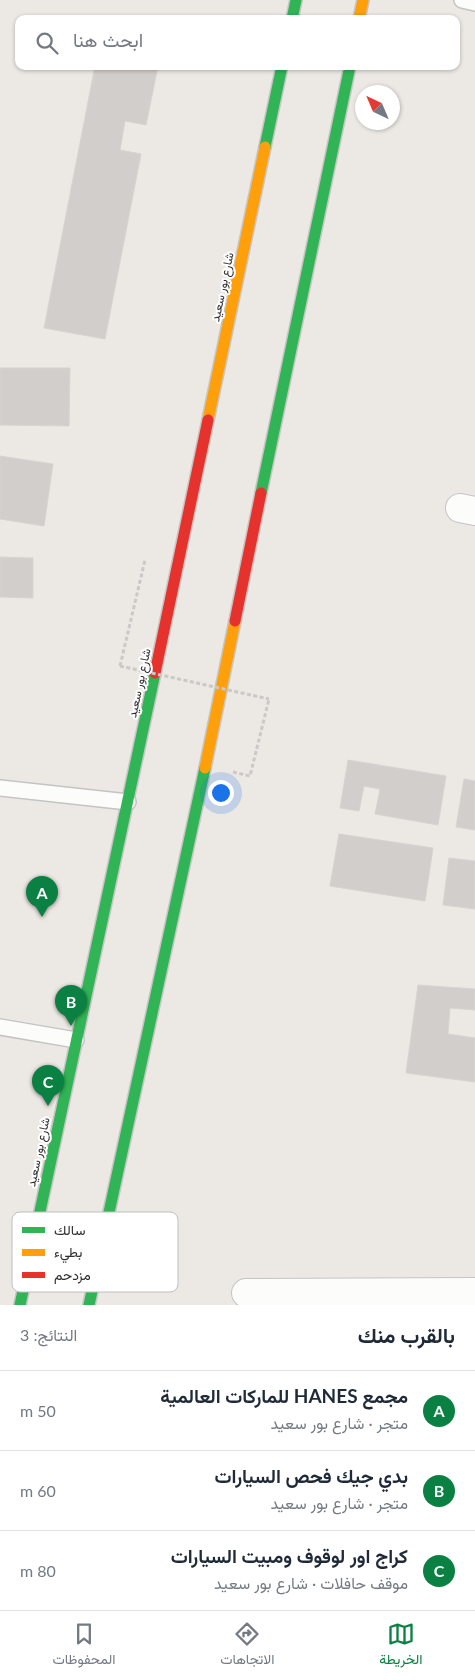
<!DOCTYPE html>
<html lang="ar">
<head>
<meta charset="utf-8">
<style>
  :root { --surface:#fff; --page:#f6f6f7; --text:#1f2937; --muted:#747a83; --line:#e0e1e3; --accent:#0b8043 }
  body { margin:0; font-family:Lato,Vazirmatn,sans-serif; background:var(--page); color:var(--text); direction:rtl }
  .compass { position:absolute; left:355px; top:85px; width:45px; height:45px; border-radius:50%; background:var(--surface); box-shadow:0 1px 4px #0004; rotate:316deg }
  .you { position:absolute; left:220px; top:792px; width:18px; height:18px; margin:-12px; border:4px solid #fff; border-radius:50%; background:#1a73e8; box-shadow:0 0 0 8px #1a73e833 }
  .badge { display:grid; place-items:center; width:32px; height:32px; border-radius:50%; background:var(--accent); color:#fff; font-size:16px; font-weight:700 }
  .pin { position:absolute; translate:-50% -41px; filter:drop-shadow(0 1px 2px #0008) }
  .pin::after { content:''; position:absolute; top:26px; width:18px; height:15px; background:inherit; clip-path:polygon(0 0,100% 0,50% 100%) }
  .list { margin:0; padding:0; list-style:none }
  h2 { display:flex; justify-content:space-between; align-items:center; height:65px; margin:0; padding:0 20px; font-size:21px }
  h2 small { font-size:16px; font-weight:400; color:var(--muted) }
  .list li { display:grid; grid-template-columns:32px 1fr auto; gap:15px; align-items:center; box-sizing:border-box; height:80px; padding:0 20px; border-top:1px solid var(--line) }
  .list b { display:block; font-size:19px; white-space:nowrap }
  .list p { margin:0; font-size:16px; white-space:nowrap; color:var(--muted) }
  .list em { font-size:16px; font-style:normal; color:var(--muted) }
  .icon { flex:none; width:28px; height:28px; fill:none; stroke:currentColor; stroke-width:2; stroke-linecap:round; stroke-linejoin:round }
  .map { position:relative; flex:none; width:475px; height:1305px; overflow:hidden; direction:ltr }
  .search { position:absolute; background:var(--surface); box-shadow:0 1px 4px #0004; left:15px; right:15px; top:15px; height:55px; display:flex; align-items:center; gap:12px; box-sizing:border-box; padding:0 18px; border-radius:10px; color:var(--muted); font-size:19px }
  .sheet { height:305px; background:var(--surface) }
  nav { display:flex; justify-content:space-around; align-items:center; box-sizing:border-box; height:70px; border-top:1px solid var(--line); background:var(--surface); font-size:14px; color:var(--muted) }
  nav a { display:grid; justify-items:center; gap:2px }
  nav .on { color:var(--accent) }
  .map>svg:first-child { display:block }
  .building { fill:#d1cecb; stroke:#d7d4d0 }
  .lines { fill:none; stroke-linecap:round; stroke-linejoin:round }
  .lane-casing { stroke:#c5c4c5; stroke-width:18 }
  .street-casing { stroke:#c5c4c5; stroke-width:30 }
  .fast-casing { stroke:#c6c5c4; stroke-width:14 }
  .slow-casing { stroke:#c6c5c4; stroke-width:14 }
  .jam-casing { stroke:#c6c5c4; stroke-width:14 }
  .path { stroke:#c9c9c8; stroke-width:3; stroke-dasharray:4 2.5; stroke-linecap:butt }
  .lane { stroke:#fcfcfb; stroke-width:15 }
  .street { stroke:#fcfcfb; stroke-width:28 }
  .fast { stroke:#30b455; stroke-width:11 }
  .slow { stroke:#ff9f0a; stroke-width:11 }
  .jam { stroke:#e5322d; stroke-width:11 }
  .path-bridge { stroke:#c9c9c8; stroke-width:3; stroke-dasharray:4 2.5; stroke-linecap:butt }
  .labels { text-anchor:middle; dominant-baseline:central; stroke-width:4; stroke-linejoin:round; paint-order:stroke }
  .street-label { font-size:12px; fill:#2e2e2e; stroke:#fff }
  .key { fill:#fff; stroke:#c0c0c0; stroke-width:1 }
  .key-label { font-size:14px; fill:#2e2e2e }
</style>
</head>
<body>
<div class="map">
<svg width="475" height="1305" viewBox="0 0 475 1305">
  <rect width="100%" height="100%" fill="#ece8e4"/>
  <g class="building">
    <path d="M 95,66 L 158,66 L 146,125 L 125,121 L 120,150 L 141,154 L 105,339 L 44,328 Z"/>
    <path d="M 0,368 L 70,368 L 69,426 L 0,425 Z"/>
    <path d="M 0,456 L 53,464 L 44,526 L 0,519 Z"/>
    <path d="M 0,557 L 33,558 L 33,598 L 0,597 Z"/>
    <path d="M 348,760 L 446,776 L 438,825 L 375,814 L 380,789 L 364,786 L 359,811 L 340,808 Z"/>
    <path d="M 464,779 L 475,781 L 475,830 L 456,827 Z"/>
    <path d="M 339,834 L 433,848 L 425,901 L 330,886 Z"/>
    <path d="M 449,858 L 475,861 L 475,909 L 443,905 Z"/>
    <path d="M 418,985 L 475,989 L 475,1010 L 450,1008 L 448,1034 L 475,1038 L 475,1082 L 406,1073 Z"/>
  </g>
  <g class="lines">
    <g class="lane-casing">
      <g id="lane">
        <path d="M 462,0 L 475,3"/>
        <path d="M 0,788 L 128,802"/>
        <path d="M 0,1027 L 76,1040"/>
      </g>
    </g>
    <g class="street-casing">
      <g id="street">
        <path d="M 460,508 L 475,511"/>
        <path d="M 246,1293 L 475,1292"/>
      </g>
    </g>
    <g class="fast-casing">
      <g id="fast">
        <path d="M 292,19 L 296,0"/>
        <path d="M 265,147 L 282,66"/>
        <path d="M 261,493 L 350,66"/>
        <path d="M 20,1305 L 155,673"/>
        <path d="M 89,1305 L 205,768"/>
      </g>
    </g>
    <g class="slow-casing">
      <g id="slow">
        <path d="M 359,19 L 363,0"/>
        <path d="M 208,420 L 265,147"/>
        <path d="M 205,768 L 235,621"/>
      </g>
    </g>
    <g class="jam-casing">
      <g id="jam">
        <path d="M 235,621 L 261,493"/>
        <path d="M 155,673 L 208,420"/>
      </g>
    </g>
    <g class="path">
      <path d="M 120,666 L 145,560"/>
      <path d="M 233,772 L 250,776 L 269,699"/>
    </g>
    <use href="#lane" class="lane"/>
    <use href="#street" class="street"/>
    <use href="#fast" class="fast"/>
    <use href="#slow" class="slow"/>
    <use href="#jam" class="jam"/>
    <path class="path-bridge" d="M 120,666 L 269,699"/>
  </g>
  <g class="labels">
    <g class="street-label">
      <text transform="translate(222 287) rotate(-78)">شارع بور سعيد</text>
      <text transform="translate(139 683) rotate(-78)">شارع بور سعيد</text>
      <text transform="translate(38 1152) rotate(-78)">شارع بور سعيد</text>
    </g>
  </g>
  <rect x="12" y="1212" width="166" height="80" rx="8" class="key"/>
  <rect x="22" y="1227" width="23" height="6" fill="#30b455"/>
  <rect x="22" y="1249" width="23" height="7" fill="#ff9f0a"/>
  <rect x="22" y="1272" width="23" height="6" fill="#e5322d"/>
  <g class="key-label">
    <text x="54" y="1235">سالك</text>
    <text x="54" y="1257">بطيء</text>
    <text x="54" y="1280">مزدحم</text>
  </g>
</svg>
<svg class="compass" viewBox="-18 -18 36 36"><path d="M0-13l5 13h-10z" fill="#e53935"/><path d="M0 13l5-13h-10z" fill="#747a83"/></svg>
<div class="you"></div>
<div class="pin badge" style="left:42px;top:917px">A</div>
<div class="pin badge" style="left:71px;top:1026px">B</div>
<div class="pin badge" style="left:48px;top:1106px">C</div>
<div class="search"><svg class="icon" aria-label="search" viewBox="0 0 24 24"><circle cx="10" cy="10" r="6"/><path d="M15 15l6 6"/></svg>ابحث هنا</div>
</div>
<section class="sheet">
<h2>بالقرب منك<small>النتائج: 3</small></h2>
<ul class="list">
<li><span class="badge">A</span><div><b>مجمع HANES للماركات العالمية</b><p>متجر · شارع بور سعيد</p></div><em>50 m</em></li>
<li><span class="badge">B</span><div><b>بدي جيك فحص السيارات</b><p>متجر · شارع بور سعيد</p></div><em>60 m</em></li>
<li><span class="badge">C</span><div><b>كراج اور لوقوف ومبيت السيارات</b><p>موقف حافلات · شارع بور سعيد</p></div><em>80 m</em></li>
</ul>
</section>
<nav>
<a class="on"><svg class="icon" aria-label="map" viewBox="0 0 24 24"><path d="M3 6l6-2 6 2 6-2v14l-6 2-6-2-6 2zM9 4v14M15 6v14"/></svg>الخريطة</a>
<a><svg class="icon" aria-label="directions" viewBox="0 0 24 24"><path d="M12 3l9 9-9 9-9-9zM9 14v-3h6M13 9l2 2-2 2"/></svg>الاتجاهات</a>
<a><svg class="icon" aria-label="saved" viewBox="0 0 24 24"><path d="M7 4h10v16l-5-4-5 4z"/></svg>المحفوظات</a>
</nav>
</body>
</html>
